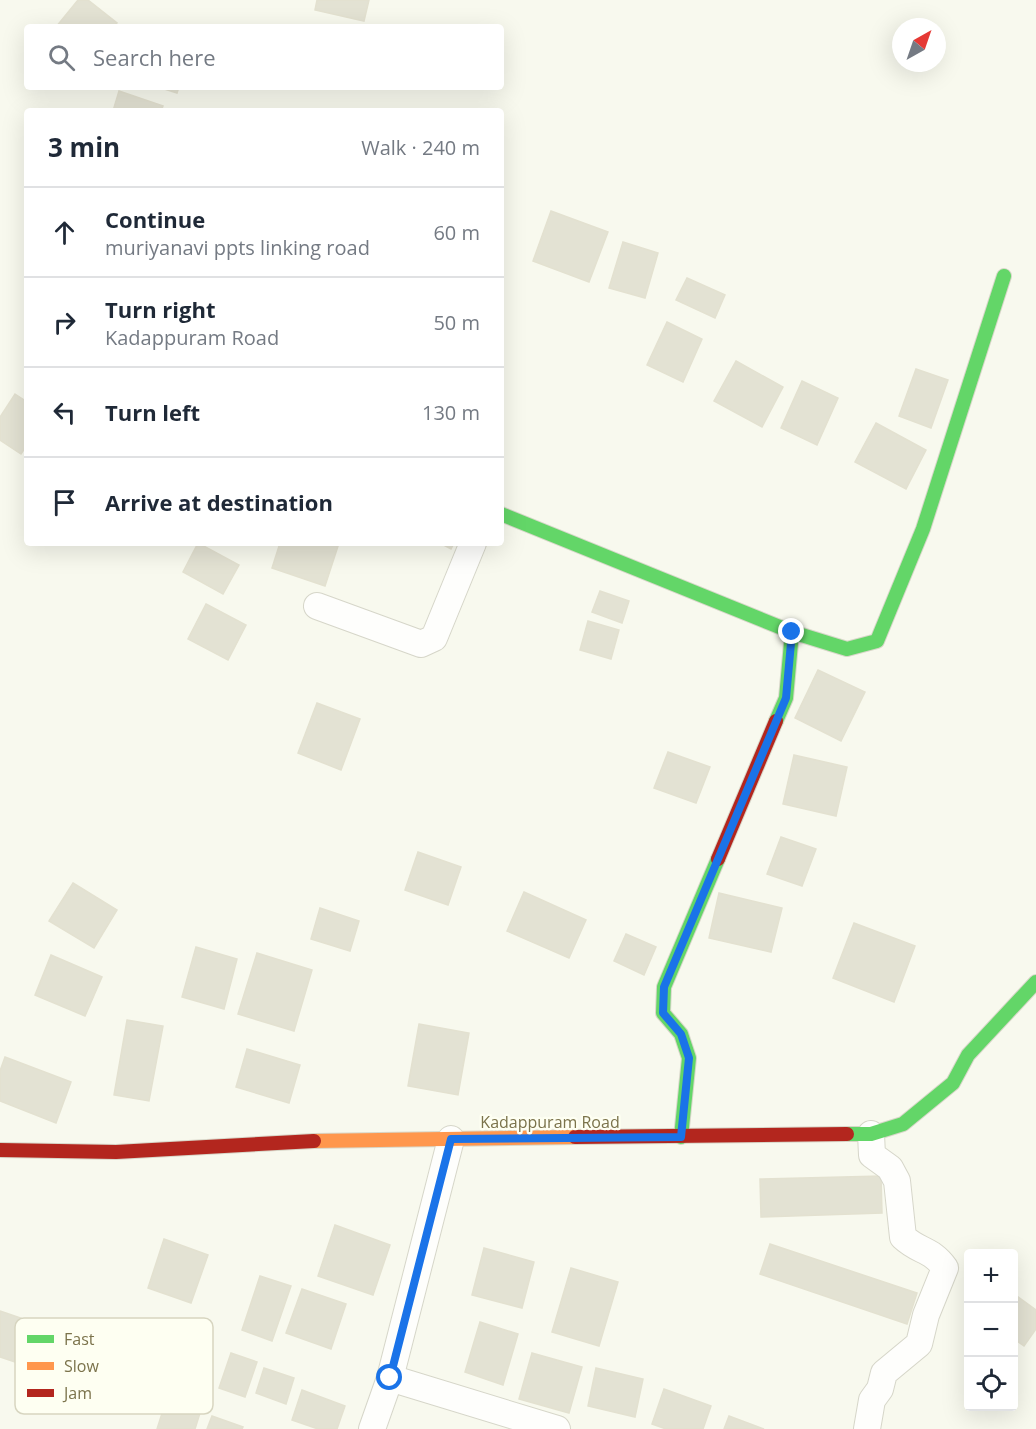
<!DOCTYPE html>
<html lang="en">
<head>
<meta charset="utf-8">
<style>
  :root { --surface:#fff; --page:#f6f6f7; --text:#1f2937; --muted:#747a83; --line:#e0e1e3 }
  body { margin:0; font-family:"Open Sans",sans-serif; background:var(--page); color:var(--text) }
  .controls { position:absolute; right:18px; bottom:18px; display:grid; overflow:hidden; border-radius:6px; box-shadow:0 6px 24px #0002 }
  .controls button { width:54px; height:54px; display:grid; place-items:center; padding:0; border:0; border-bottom:2px solid var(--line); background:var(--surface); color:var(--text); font:30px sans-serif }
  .compass { position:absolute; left:892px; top:18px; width:54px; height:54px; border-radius:50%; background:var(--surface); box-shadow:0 6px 24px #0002; rotate:40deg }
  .stop { position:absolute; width:18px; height:18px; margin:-14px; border:4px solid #1a73e8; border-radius:50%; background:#fff }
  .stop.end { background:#1a73e8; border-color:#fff; box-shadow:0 2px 6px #0008 }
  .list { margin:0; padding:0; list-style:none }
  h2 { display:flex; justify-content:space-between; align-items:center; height:78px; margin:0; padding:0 24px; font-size:26px }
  h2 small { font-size:20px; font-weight:400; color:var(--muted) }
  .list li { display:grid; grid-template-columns:39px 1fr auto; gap:18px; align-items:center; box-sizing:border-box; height:90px; padding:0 24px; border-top:2px solid var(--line) }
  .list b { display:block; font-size:22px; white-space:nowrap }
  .list p { margin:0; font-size:20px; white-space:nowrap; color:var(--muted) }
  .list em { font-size:20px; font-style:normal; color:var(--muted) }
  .icon { flex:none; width:33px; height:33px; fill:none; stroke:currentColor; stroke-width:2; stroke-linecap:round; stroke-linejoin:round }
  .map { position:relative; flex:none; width:1036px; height:1429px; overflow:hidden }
  .search { position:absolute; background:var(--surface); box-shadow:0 6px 24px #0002; left:24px; top:24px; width:480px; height:66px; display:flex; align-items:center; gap:15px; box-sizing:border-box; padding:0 21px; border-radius:6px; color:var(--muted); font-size:22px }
  .panel { position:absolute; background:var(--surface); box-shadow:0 6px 24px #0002; left:24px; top:108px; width:480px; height:438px; border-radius:6px }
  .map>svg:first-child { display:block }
  .building { fill:#e3e2d3; stroke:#e3e1d0; stroke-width:1.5 }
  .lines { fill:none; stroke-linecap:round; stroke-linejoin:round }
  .street-casing { stroke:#d6d6c9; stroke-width:28 }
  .fast-casing { stroke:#d8d7c9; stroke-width:16 }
  .slow-casing { stroke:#d8d7c9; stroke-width:16 }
  .jam-casing { stroke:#d8d7c9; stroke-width:16 }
  .street { stroke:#fefefc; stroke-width:26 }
  .fast { stroke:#63d668; stroke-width:14 }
  .slow { stroke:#ff974d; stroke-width:14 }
  .jam { stroke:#b3261e; stroke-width:14 }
  .route { stroke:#1a73e8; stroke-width:8 }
  .labels { text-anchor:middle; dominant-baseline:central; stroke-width:4.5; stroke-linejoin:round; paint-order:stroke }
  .street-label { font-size:16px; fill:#7b734b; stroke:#fefff2 }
  .key { fill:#fefff2; stroke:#d7d5c0; stroke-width:1.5 }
  .key-label { font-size:16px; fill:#7b734b }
</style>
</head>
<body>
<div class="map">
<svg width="1036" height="1429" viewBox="0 0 1036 1429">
  <rect width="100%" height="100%" fill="#f8f9ee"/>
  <g class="building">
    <path d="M 78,0 L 88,0 L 117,23 L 114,27 L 56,27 Z"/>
    <path d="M 317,0 L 369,0 L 364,21 L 315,10 Z"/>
    <path d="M 158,87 L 179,87 L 177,93 Z"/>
    <path d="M 119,91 L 163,106 L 161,111 L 113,111 Z"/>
    <path d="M 551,211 L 608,232 L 589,282 L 533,261 Z"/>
    <path d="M 623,242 L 658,253 L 645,298 L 609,288 Z"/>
    <path d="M 687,278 L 725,295 L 715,318 L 676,300 Z"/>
    <path d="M 667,322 L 702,339 L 683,382 L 647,365 Z"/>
    <path d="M 736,361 L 783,387 L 762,427 L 714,401 Z"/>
    <path d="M 916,369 L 948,380 L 931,428 L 899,416 Z"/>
    <path d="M 802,381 L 838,398 L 817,445 L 781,428 Z"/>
    <path d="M 15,394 L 27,402 L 27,445 L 21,454 L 0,440 L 0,417 Z"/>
    <path d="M 876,423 L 926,450 L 906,489 L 855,462 Z"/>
    <path d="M 198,543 L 239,565 L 223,594 L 183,572 Z"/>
    <path d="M 280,543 L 339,543 L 325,586 L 272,568 Z"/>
    <path d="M 440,543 L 454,543 L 451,549 Z"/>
    <path d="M 600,591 L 629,601 L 622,623 L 592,612 Z"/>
    <path d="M 206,604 L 246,625 L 228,660 L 188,639 Z"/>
    <path d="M 588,621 L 619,630 L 611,659 L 580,650 Z"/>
    <path d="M 818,670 L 865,692 L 841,741 L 795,718 Z"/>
    <path d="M 317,703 L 360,719 L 341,770 L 298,753 Z"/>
    <path d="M 668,752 L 710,767 L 696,803 L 654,788 Z"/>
    <path d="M 794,755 L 847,767 L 836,816 L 783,804 Z"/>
    <path d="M 781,837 L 816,849 L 802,886 L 767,874 Z"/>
    <path d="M 418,852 L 461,867 L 448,905 L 405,890 Z"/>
    <path d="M 73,883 L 117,910 L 94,948 L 49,921 Z"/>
    <path d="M 524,892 L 586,920 L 569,958 L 507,931 Z"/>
    <path d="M 719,893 L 782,908 L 771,952 L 709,938 Z"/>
    <path d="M 320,908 L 359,921 L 350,951 L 311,939 Z"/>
    <path d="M 854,923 L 915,946 L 894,1002 L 833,978 Z"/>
    <path d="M 626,934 L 656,947 L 644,975 L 614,961 Z"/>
    <path d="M 196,947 L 237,959 L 224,1009 L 182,997 Z"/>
    <path d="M 257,953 L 312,970 L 294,1031 L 238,1014 Z"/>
    <path d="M 51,955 L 102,977 L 85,1016 L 35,995 Z"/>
    <path d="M 127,1020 L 163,1026 L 149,1101 L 114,1095 Z"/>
    <path d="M 419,1024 L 469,1033 L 458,1095 L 408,1086 Z"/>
    <path d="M 247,1049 L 300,1065 L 289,1103 L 236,1087 Z"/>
    <path d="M 5,1057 L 71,1082 L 56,1123 L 0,1101 L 0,1071 Z"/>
    <path d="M 881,1176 L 882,1213 L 761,1217 L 760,1179 Z"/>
    <path d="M 335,1225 L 390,1245 L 373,1295 L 318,1276 Z"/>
    <path d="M 164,1239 L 208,1255 L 191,1303 L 148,1288 Z"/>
    <path d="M 770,1244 L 917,1293 L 907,1324 L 760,1274 Z"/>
    <path d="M 484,1248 L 534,1262 L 522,1308 L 472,1295 Z"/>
    <path d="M 571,1268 L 618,1282 L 599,1346 L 552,1332 Z"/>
    <path d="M 260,1276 L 291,1286 L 272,1341 L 242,1330 Z"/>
    <path d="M 302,1289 L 346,1304 L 331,1349 L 286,1333 Z"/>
    <path d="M 1014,1294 L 1036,1310 L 1036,1329 L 1024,1346 L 1014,1339 Z"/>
    <path d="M 0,1311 L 41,1325 L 27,1366 L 0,1357 Z"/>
    <path d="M 480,1322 L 518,1334 L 503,1385 L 465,1372 Z"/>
    <path d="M 231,1353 L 257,1362 L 245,1397 L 219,1388 Z"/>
    <path d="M 532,1353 L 582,1367 L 569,1413 L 519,1399 Z"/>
    <path d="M 264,1368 L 294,1378 L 286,1404 L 256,1393 Z"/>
    <path d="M 596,1368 L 643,1379 L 635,1417 L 588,1406 Z"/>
    <path d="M 664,1389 L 711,1406 L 703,1429 L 666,1429 L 652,1424 Z"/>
    <path d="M 302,1390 L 345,1406 L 337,1429 L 318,1429 L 292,1420 Z"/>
    <path d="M 166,1401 L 200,1413 L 195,1429 L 157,1429 Z"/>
    <path d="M 212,1416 L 243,1427 L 242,1429 L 207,1429 Z"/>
    <path d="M 729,1416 L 764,1429 L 724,1429 Z"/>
  </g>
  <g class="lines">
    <g class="street-casing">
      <g id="street">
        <path d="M 317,606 L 421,644 L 434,638 L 473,543"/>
        <path d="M 390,1378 L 557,1429"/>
        <path d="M 372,1429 L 390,1378 L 451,1139"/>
        <path d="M 867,1429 L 872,1400 L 880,1389 L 884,1373 L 919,1344 L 926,1315 L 945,1268 C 932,1249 919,1252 903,1237 L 897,1181 L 890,1168 L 872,1155 L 871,1134"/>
      </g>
    </g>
    <g class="fast-casing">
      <g id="fast">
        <path d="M 501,514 L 792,632 L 786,698 L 776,721"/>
        <path d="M 792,632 L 847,649 L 877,641 L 923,529 L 1004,276"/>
        <path d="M 847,1134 L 871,1134 L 903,1124 L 953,1083 L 968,1055 L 1036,982"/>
        <path d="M 681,1137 L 689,1058 L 681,1034 L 663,1013 L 664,987 L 718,859"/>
      </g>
    </g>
    <g class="slow-casing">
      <path id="slow" d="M 314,1141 L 575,1137"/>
    </g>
    <g class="jam-casing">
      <g id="jam">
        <path d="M 718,859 L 776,721"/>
        <path d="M 575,1137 L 847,1134"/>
        <path d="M 0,1150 L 116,1152 L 314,1141"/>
      </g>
    </g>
    <use href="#street" class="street"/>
    <use href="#fast" class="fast"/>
    <use href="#slow" class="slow"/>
    <use href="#jam" class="jam"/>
  </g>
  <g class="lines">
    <path class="route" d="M 390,1378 L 451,1139 L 681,1137 L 689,1058 L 681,1034 L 663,1013 L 664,987 L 786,698 L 792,632"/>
  </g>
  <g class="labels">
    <g class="street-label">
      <text x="550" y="1122">Kadappuram Road</text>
    </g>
  </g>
  <rect x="15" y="1318" width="198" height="96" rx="9" class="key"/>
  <rect x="27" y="1335" width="27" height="8" fill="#63d668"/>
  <rect x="27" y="1362" width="27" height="8" fill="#ff974d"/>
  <rect x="27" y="1389" width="27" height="8" fill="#b3261e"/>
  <g class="key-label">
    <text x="64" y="1345">Fast</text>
    <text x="64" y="1372">Slow</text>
    <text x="64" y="1399">Jam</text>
  </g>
</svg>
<div class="controls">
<button>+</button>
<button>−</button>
<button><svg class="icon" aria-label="locate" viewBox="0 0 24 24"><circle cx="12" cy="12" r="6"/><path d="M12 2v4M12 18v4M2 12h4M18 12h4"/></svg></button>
</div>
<svg class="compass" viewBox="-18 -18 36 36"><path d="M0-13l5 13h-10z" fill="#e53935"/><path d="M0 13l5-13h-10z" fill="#747a83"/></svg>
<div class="stop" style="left:390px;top:1378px"></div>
<div class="stop end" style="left:792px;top:632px"></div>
<div class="search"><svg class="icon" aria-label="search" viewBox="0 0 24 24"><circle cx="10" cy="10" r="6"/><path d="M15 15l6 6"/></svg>Search here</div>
<section class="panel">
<h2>3 min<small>Walk · 240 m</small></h2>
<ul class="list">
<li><svg class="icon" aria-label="ahead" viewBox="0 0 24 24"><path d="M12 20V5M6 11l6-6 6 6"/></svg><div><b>Continue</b><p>muriyanavi ppts linking road</p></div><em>60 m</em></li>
<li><svg class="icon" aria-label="right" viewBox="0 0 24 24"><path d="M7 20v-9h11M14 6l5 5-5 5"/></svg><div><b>Turn right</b><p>Kadappuram Road</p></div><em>50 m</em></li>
<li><svg class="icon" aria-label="left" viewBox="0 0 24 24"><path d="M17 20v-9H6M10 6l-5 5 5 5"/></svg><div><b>Turn left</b></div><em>130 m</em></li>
<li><svg class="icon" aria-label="arrive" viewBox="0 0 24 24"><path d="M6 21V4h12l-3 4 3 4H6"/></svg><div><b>Arrive at destination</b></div></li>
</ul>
</section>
</div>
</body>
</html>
